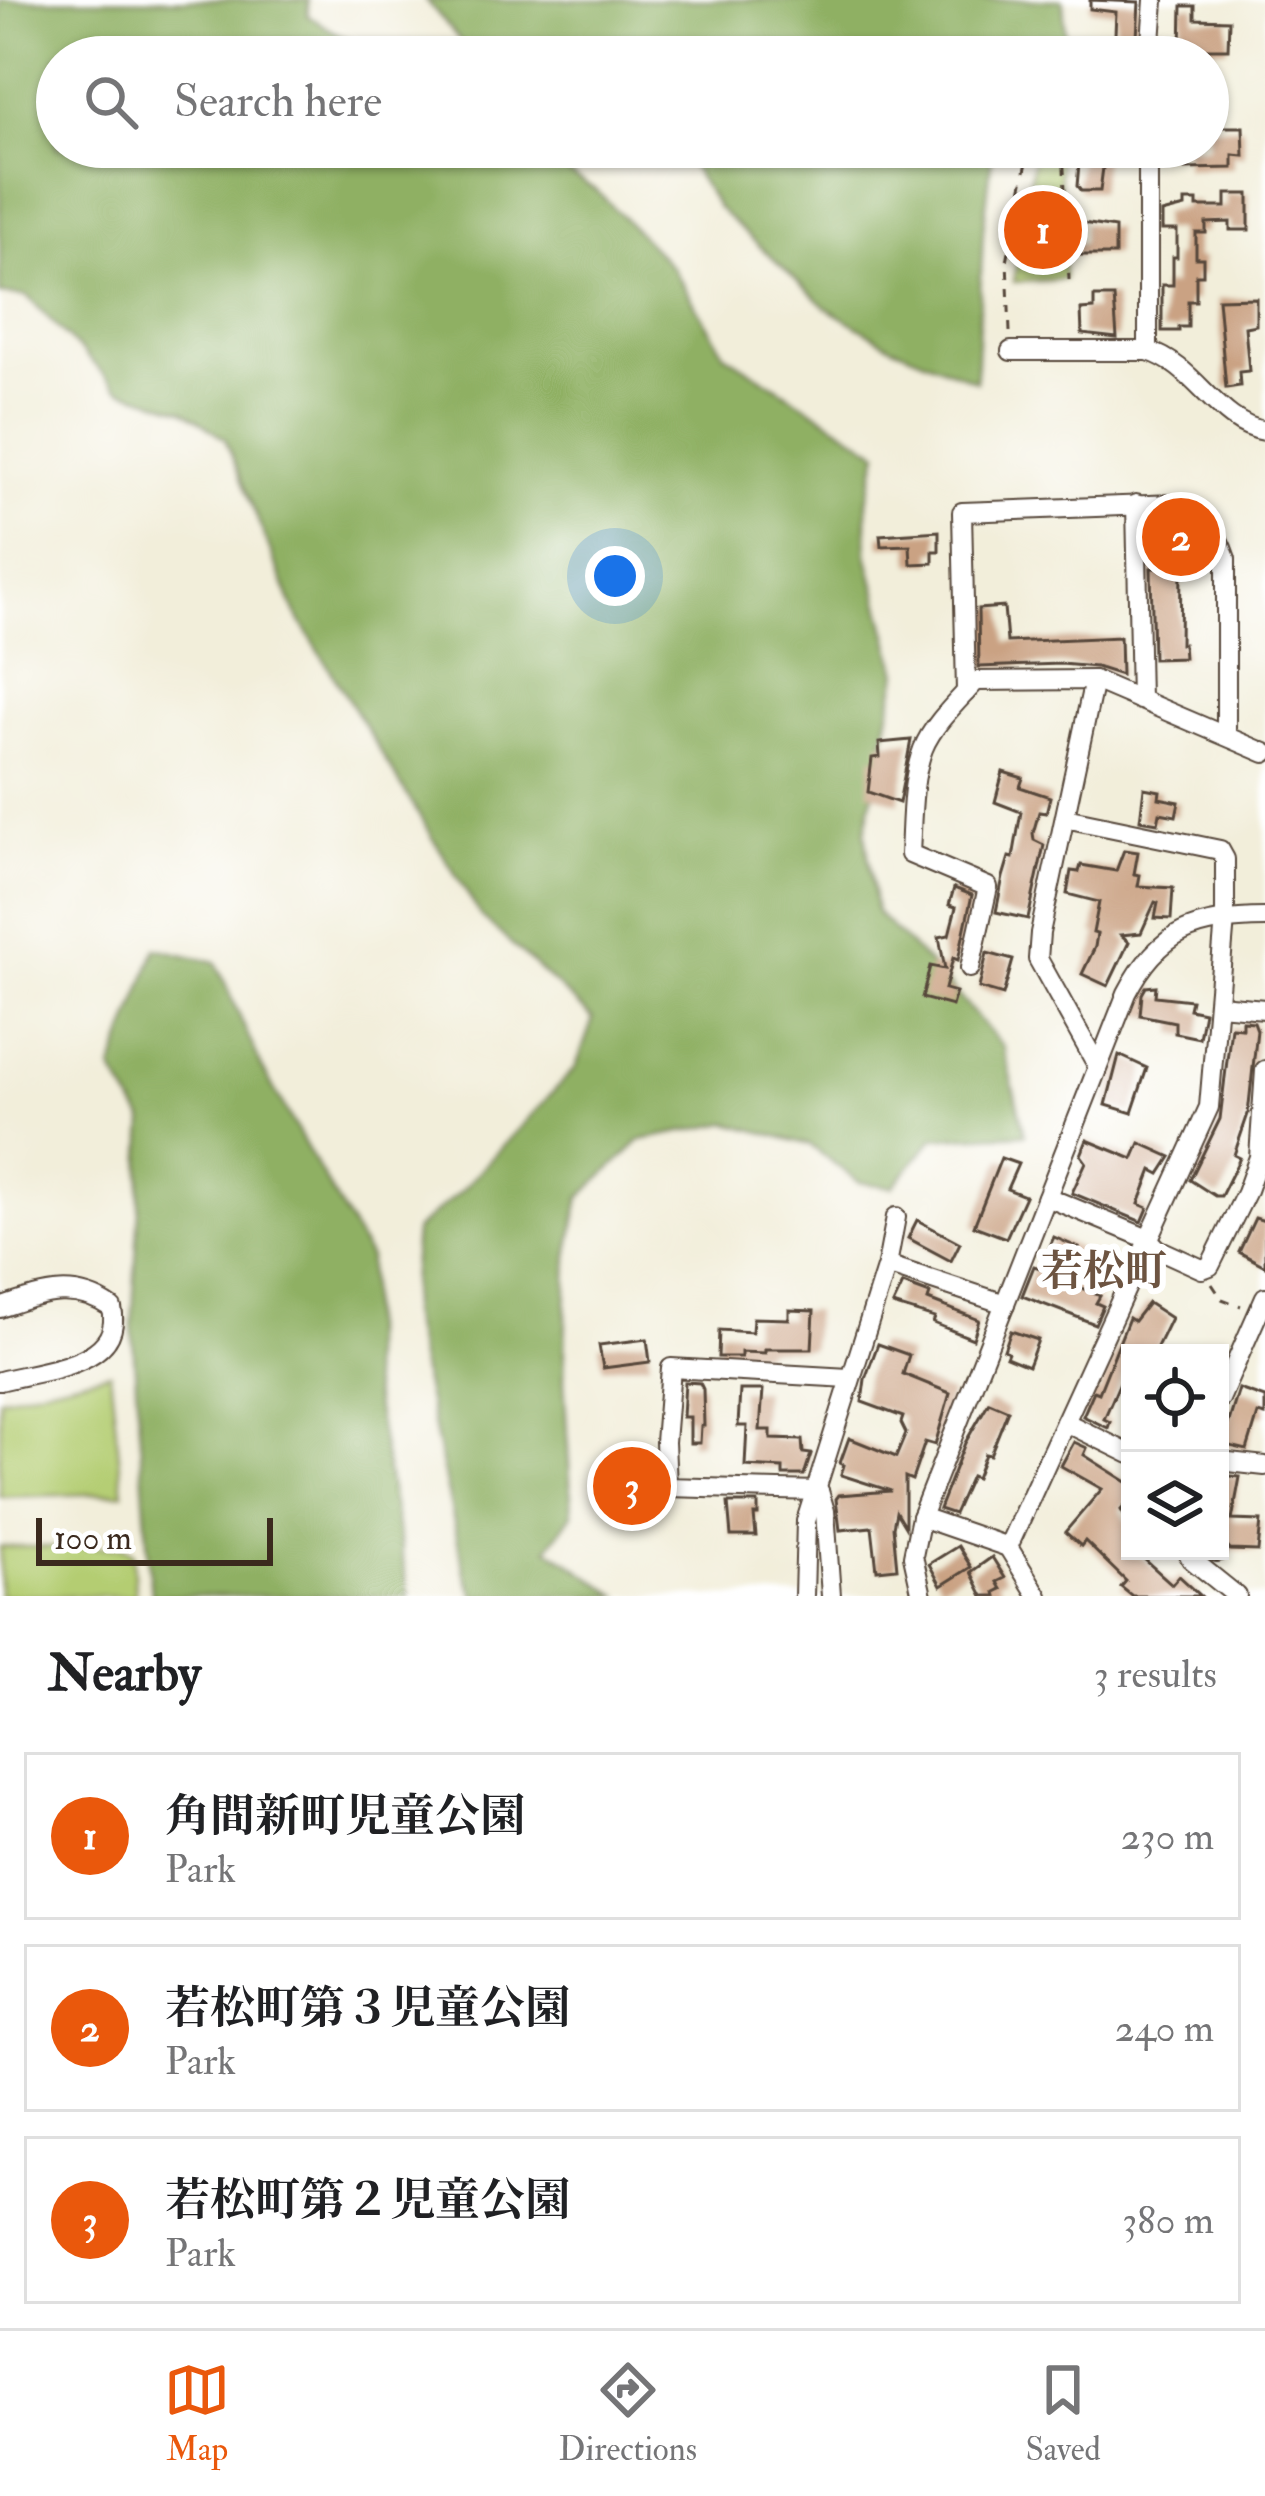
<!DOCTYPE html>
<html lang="en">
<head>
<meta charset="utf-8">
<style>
  :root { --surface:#fff; --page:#f6f6f6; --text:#202124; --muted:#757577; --line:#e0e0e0; --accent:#ea580c }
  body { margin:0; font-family:"IM FELL Double Pica","Noto Serif JP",serif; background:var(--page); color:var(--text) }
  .controls { position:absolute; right:36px; bottom:36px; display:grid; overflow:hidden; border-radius:0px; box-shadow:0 3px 9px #0004 }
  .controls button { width:108px; height:108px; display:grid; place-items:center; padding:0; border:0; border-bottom:3px solid var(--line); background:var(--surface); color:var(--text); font:60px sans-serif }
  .scale { position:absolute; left:36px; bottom:30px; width:237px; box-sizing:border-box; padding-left:12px; border:6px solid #3b2a1e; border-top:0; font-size:33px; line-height:42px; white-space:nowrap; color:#3b2a1e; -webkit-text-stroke:9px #fff; paint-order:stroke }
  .you { position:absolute; left:615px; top:576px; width:42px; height:42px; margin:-30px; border:9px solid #fff; border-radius:50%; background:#1a73e8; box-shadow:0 0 0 18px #1a73e833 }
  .badge { display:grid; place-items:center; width:78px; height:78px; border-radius:50%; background:var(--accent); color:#fff; font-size:39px; font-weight:700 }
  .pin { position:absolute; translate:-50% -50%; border:6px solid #fff; box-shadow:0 3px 12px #0006 }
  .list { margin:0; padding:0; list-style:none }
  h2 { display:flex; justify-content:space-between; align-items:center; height:156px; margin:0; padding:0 48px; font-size:51px }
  h2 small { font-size:39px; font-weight:400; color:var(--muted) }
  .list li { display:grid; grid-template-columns:78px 1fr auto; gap:36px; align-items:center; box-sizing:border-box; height:168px; margin:0 24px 24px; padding:0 24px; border:3px solid var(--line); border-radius:0px }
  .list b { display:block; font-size:45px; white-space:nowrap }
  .list p { margin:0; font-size:39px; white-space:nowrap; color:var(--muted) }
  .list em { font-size:39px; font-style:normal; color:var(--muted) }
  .icon { flex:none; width:66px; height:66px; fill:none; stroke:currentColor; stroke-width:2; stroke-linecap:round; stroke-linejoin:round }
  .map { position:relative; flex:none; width:1265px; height:1596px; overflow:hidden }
  .search { position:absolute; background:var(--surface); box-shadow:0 3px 9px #0004; left:36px; right:36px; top:36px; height:132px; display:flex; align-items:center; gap:30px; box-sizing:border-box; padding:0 42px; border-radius:66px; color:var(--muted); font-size:45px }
  .sheet { height:732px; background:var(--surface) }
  nav { display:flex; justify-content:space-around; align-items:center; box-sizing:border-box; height:168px; border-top:3px solid var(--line); background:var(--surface); font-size:33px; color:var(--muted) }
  nav a { display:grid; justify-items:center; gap:6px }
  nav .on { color:var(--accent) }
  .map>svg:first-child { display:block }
  .green { fill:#b4cd72; stroke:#787c48; stroke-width:3 }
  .forest { fill:#8fb064; stroke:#656d41; stroke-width:3 }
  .building { fill:#caa283 }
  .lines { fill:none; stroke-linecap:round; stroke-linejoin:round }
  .minor-casing { stroke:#56473a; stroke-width:22 }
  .path { stroke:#56473a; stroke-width:3; stroke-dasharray:9 9; stroke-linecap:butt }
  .minor { stroke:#fff; stroke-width:18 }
  .labels { text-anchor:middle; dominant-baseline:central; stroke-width:12; stroke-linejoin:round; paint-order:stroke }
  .quarter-label { font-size:42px; font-weight:bold; fill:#6d5441; stroke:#fff }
</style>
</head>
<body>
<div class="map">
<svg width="1265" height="1596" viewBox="0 0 1265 1596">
  <rect width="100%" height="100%" fill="#fff"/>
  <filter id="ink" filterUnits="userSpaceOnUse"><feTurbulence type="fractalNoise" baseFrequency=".00833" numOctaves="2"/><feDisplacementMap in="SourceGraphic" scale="24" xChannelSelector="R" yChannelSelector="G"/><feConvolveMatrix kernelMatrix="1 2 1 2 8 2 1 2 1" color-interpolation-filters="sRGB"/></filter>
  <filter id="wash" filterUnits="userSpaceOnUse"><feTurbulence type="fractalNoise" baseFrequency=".004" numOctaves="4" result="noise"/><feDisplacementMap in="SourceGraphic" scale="48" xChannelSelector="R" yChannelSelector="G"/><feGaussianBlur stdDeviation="2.7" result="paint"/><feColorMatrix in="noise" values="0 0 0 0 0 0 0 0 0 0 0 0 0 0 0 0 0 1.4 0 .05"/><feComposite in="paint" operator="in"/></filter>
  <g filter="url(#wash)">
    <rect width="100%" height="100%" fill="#f2eeda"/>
    <g class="green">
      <path d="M 1035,147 L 1058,147 L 1064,279 L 1014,282 Z"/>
      <path d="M 110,1372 L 123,1493 L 0,1497 L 0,1398 Z"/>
      <path d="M 0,1547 L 123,1547 L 133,1553 L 135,1596 L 0,1596 Z"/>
    </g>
    <g class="forest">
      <path d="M 0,0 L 308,0 L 308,16 L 378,57 L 57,57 L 57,147 L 527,147 L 597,191 L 672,267 L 725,354 L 879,452 L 867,501 L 867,554 L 898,673 L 865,833 L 876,912 L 940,975 L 1003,1047 L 1025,1134 L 934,1138 L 893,1187 L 859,1182 L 810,1145 L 728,1123 L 641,1140 L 580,1198 L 568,1257 L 564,1380 L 572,1514 L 548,1548 L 618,1596 L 475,1596 L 465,1574 L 409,1313 L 415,1230 L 462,1190 L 576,1067 L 593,1019 L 481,916 L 295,612 L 225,439 L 184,410 L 118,389 L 27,296 L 0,294 Z"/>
      <path d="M 426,0 L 1063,0 L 1067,57 L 474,57 Z"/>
      <path d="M 679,147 L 993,147 L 983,232 L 976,381 L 893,347 L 827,308 L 718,208 Z"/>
      <path d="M 156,948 L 216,962 L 262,1068 L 369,1258 L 369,1369 L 409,1596 L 151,1596 L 132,1327 L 144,1121 L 112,1070 Z"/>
    </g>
    <g id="blocks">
      <g class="building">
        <path d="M 1090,0 L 1139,2 L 1136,55 L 1114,57 L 1116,12 L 1090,9 Z"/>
        <path d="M 1182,6 L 1195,6 L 1195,19 L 1229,20 L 1228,49 L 1181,49 Z"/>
        <path d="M 1208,127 L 1243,127 L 1244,156 L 1233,155 L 1233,168 L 1185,169 L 1186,147 L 1208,147 Z"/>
        <path d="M 1080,152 L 1105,152 L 1100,191 L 1081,191 L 1077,186 Z"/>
        <path d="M 1226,194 L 1249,194 L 1249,230 L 1230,230 L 1230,222 L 1206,223 L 1206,233 L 1196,233 L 1196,258 L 1203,258 L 1203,275 L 1196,275 L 1196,301 L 1188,301 L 1188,327 L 1179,327 L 1179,331 L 1162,331 L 1162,285 L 1173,285 L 1173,257 L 1177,257 L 1177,230 L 1162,230 L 1162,213 L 1185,207 L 1185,201 L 1197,201 L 1197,207 L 1226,207 Z"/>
        <path d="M 1083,223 L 1115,228 L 1115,255 L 1075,255 L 1075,243 L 1083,243 Z"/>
        <path d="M 1094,297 L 1114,297 L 1117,338 L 1082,334 L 1081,310 L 1094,309 Z"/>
        <path d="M 1256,298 L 1256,325 L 1245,327 L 1249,371 L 1239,372 L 1240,386 L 1226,388 L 1218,299 Z"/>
        <path d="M 939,531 L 939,551 L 933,551 L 933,563 L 911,564 L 910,545 L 881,546 L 880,535 Z"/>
        <path d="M 1151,568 L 1181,568 L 1180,644 L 1183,644 L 1184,658 L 1153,659 Z"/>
        <path d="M 1004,607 L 1007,642 L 1120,637 L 1121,675 L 1096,667 L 1061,664 L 979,667 L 978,609 Z"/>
        <path d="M 911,740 L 899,803 L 868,792 L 872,758 L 880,757 L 879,743 Z"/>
        <path d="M 1003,772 L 1023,778 L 1020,787 L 1050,797 L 1046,813 L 1039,812 L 1033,833 L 1034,840 L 1044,845 L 1028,919 L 996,912 L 1003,877 L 1009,857 L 1013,858 L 1021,812 L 995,802 Z"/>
        <path d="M 1144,788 L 1160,791 L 1159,798 L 1179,802 L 1176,816 L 1160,813 L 1158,823 L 1140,820 Z"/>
        <path d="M 1124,850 L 1138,852 L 1134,874 L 1140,875 L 1138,886 L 1173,888 L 1171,919 L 1155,918 L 1158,903 L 1155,902 L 1141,933 L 1121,935 L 1129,942 L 1108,986 L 1082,974 L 1095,947 L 1097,934 L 1093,933 L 1099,902 L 1067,894 L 1071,871 L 1079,872 L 1081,865 L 1116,871 Z"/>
        <path d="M 954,888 L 972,895 L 958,960 L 953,958 L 945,989 L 956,992 L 952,1006 L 922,998 L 930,966 L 945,969 L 939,937 L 949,935 L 956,907 L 949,905 Z"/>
        <path d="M 987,953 L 1013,960 L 1003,995 L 979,988 Z"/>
        <path d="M 1156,986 L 1155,996 L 1191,1000 L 1189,1009 L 1204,1012 L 1199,1038 L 1175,1033 L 1175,1022 L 1140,1015 L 1142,994 L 1146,987 Z"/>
        <path d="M 1242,1021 L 1254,1022 L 1257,1030 L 1248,1114 L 1234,1155 L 1240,1158 L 1221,1196 L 1215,1196 L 1190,1180 L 1220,1119 L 1231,1027 L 1242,1028 Z"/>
        <path d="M 1119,1055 L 1147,1068 L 1132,1113 L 1106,1105 Z"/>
        <path d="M 1087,1140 L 1133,1159 L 1140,1143 L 1171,1157 L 1160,1174 L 1152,1170 L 1139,1204 L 1148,1208 L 1142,1222 L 1072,1193 L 1086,1162 L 1081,1155 Z"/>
        <path d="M 1001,1158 L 1018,1164 L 1007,1189 L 1025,1196 L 1006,1238 L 974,1226 Z"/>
        <path d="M 1255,1218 L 1265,1221 L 1265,1266 L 1239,1252 Z"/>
        <path d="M 917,1220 L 960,1243 L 951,1261 L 908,1238 Z"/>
        <path d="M 1054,1237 L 1079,1248 L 1064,1280 L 1100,1296 L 1096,1303 L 1103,1306 L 1095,1324 L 1022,1296 L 1034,1266 L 1040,1268 Z"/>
        <path d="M 903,1284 L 930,1294 L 928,1300 L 979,1320 L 973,1339 L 933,1323 L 935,1318 L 893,1305 Z"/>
        <path d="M 1148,1303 L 1171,1318 L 1154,1353 L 1130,1353 L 1130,1375 L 1124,1373 L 1104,1419 L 1110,1422 L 1108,1428 L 1083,1416 L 1094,1391 L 1099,1393 L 1129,1318 L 1134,1321 Z"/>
        <path d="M 789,1310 L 814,1311 L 812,1349 L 765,1349 L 765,1353 L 741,1352 L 741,1357 L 718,1357 L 719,1330 L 752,1332 L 753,1318 L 789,1319 Z"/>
        <path d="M 1011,1331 L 1038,1340 L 1028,1366 L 1006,1357 L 1008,1352 L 1004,1350 Z"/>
        <path d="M 647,1339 L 650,1362 L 603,1368 L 599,1345 Z"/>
        <path d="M 878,1344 L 909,1355 L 903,1374 L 950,1393 L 935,1445 L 925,1442 L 912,1480 L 905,1477 L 905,1527 L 896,1512 L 893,1527 L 897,1568 L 877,1570 L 872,1527 L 840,1530 L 836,1499 L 839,1495 L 891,1491 L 841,1475 L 844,1465 L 840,1463 L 849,1438 L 896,1457 L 906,1433 L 901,1423 L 903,1417 L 862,1402 L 865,1379 Z"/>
        <path d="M 685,1382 L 700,1383 L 703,1389 L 704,1426 L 701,1426 L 700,1443 L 690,1443 L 690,1417 L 683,1417 Z"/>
        <path d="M 1239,1389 L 1265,1398 L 1265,1416 L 1258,1414 L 1247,1450 L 1222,1444 Z"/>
        <path d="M 740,1390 L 763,1390 L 760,1430 L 771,1430 L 771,1439 L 802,1440 L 803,1453 L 811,1454 L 804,1475 L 783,1475 L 783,1468 L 745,1466 L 747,1426 L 738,1426 Z"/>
        <path d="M 989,1402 L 1008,1410 L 990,1455 L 985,1454 L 976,1478 L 971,1476 L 954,1514 L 939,1509 L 965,1443 Z"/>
        <path d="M 1074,1442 L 1087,1448 L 1084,1455 L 1130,1484 L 1130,1500 L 1121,1510 L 1130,1526 L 1130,1551 L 1135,1551 L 1172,1584 L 1179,1576 L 1201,1596 L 1132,1596 L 1121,1587 L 1126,1581 L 1085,1541 L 1081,1546 L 1065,1532 L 1102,1489 L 1061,1466 Z"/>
        <path d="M 1220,1475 L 1240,1477 L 1232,1520 L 1261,1521 L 1258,1551 L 1230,1550 L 1220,1538 Z"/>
        <path d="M 728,1503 L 758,1503 L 758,1515 L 754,1515 L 756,1536 L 731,1536 Z"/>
        <path d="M 958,1546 L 971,1567 L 941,1586 L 929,1564 Z"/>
        <path d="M 992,1557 L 1005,1578 L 997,1582 L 1001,1589 L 995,1592 L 996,1596 L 983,1596 L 971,1572 Z"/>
      </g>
    </g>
  </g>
  <g filter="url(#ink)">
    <use href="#blocks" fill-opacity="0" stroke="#56473a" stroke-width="3"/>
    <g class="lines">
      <g class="minor-casing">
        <g id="minor">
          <path d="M 1150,57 L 1154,0"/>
          <path d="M 1148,147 L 1148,351 C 1196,365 1217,424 1265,431"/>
          <path d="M 1011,351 L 1148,351"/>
          <path d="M 1136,504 L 1140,700"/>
          <path d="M 1094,680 L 1040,933 L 1038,959 L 1097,1065"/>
          <path d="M 966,692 L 962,512 L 1175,504 C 1205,517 1216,528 1226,559 L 1226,735"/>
          <path d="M 970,968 L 988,887 L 910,854 C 912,820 911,781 923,749 C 933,724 958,701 976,681 L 1094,680 L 1265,753"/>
          <path d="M 1218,1005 L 1265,1009"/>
          <path d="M 1047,1197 L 1148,1239 L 1158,1249 L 1202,1269 L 1210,1266 L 1246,1193 L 1259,1157 L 1265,1070"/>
          <path d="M 887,1265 L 1005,1304"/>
          <path d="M 0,1308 C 42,1294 72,1281 112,1308 C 124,1366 40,1370 0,1381"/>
          <path d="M 1220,1399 L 1265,1297"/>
          <path d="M 1065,1422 L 1130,1454"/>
          <path d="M 1220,1461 L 1265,1466"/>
          <path d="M 819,1491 L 667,1487 L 665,1442 L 671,1368 L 849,1378"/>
          <path d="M 819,1491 L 825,1511 L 831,1596"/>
          <path d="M 921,1517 L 1008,1547"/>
          <path d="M 1187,1551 L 1191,1559 L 1237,1596"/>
          <path d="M 1217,1551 L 1217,1552"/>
          <path d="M 804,1596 L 806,1521 L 887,1265 L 896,1217"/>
          <path d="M 922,1596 L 913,1556 L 921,1517 L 1127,993 C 1160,929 1197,919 1265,918"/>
          <path d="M 1038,1596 L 1008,1547 L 1209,1107 L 1225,919 L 1225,859 L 1220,850 L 1065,818"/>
        </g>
      </g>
      <g class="path">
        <path d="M 1063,147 L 1069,280"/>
        <path d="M 1010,332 L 1007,261 L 1030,147"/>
        <path d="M 1212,1284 L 1222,1299 L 1241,1306"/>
      </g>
      <use href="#minor" class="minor"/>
    </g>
  </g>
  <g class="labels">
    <g class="quarter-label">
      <text x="1104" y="1272">若松町</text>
    </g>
  </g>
</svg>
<div class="controls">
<button><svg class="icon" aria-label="locate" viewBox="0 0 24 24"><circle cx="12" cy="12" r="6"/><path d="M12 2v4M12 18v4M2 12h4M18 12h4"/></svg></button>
<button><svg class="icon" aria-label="layers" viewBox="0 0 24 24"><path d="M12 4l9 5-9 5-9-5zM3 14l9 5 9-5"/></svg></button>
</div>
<div class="scale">100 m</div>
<div class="you"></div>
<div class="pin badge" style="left:1043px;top:230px">1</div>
<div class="pin badge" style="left:1181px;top:537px">2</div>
<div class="pin badge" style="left:632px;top:1486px">3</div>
<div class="search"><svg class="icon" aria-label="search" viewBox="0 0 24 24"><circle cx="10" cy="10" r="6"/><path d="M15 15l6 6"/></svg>Search here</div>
</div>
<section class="sheet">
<h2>Nearby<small>3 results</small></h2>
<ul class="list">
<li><span class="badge">1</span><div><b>角間新町児童公園</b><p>Park</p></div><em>230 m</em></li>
<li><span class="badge">2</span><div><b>若松町第３児童公園</b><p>Park</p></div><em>240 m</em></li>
<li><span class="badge">3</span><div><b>若松町第２児童公園</b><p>Park</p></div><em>380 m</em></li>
</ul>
</section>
<nav>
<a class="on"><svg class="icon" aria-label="map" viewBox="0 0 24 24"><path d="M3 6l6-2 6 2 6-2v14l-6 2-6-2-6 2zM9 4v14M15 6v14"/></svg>Map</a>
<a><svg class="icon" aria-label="directions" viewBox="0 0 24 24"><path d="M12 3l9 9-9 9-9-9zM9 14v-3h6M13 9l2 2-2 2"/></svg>Directions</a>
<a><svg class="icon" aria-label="saved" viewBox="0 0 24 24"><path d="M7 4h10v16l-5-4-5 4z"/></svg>Saved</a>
</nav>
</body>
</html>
